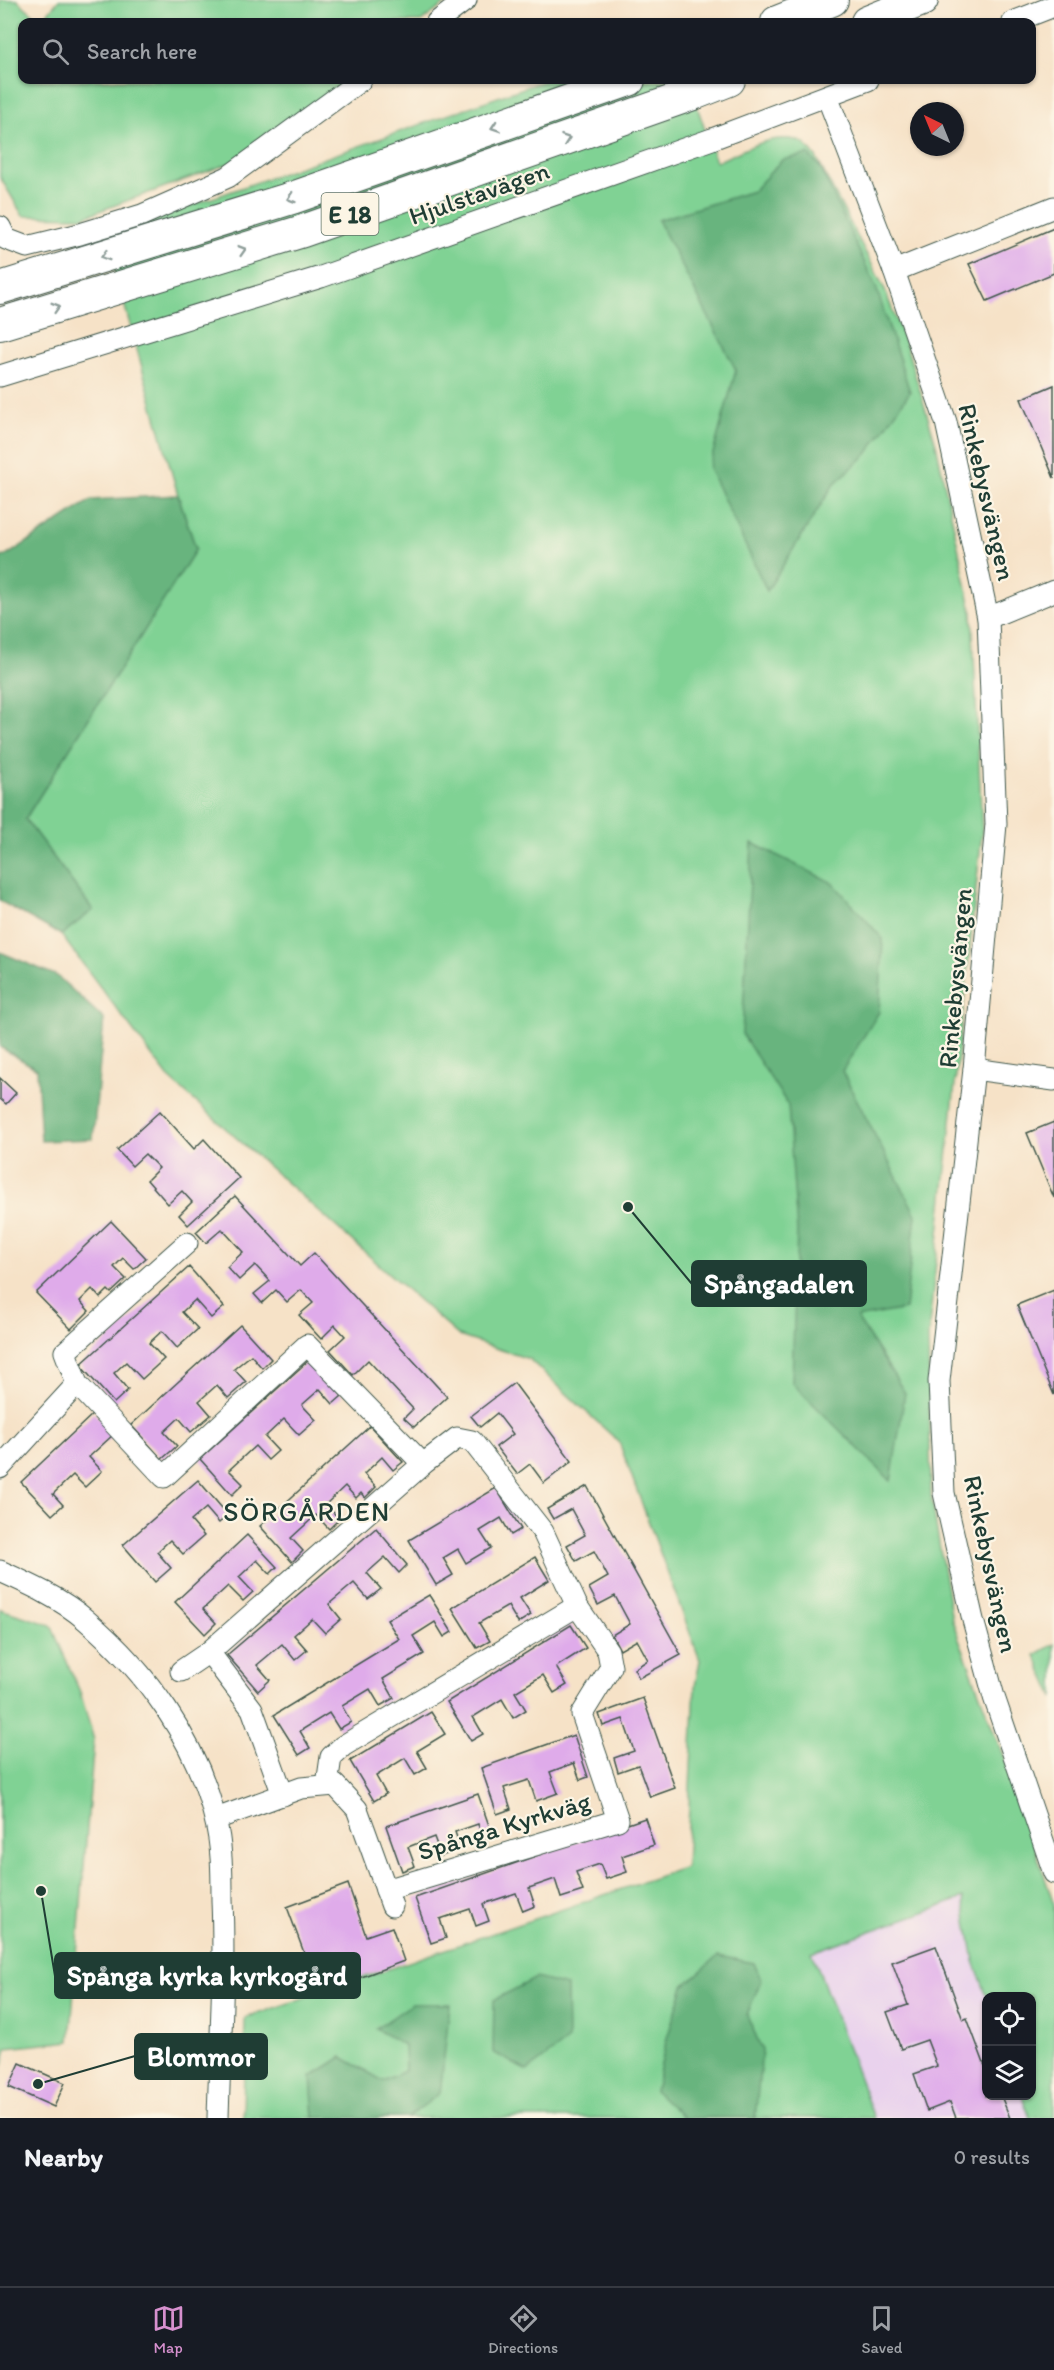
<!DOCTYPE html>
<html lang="en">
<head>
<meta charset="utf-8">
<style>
  :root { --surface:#171b24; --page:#20242c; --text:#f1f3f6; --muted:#9ea1a6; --line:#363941; --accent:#d690ce }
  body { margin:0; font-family:Itim,sans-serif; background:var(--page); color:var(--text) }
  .controls { position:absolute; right:18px; bottom:18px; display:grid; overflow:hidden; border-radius:12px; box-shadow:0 2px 4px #0004 }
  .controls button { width:54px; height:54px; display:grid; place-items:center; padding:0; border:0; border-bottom:2px solid var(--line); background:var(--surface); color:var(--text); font:30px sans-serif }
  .compass { position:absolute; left:910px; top:102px; width:54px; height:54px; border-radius:50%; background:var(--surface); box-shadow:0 2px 4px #0004; rotate:317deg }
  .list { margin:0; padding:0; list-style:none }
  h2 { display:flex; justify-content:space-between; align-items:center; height:78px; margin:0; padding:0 24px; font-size:26px }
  h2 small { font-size:20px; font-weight:400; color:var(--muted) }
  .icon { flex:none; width:33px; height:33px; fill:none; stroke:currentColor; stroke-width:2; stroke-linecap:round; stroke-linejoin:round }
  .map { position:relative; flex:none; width:1054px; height:2118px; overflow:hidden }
  .search { position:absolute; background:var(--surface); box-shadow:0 2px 4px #0004; left:18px; right:18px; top:18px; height:66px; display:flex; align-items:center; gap:15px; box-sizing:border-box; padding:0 21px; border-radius:12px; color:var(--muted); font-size:22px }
  .sheet { height:168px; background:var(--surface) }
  nav { display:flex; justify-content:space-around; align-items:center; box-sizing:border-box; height:84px; border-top:2px solid var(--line); background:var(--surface); font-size:16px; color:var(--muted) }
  nav a { display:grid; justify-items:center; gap:3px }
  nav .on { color:var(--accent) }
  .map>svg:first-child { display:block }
  .built { fill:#e9d2ed }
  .green { fill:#80d294; stroke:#508864; stroke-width:1.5 }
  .forest { fill:#68b47e; stroke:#447859; stroke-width:1.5 }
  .building { fill:#dfabea }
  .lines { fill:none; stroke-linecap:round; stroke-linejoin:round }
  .minor-casing { stroke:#3f564a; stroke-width:23 }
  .highway-casing { stroke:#3f564a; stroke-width:34 }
  .minor { stroke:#fff; stroke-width:21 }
  .highway { stroke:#fff; stroke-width:32 }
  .oneway { stroke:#8f9e9a }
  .labels { text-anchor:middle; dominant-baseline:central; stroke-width:4.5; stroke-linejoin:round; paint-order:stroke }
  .shield { fill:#fcf5e5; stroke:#617469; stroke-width:1.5 }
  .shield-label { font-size:24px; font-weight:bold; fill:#1f3d34 }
  .street-label { font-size:26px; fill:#1f3d34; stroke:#fcf5e5 }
  .neighbourhood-label { font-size:27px; letter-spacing:1.5px; fill:#1f3d34; stroke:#fcf5e5 }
  .leader { fill:none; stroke:#1f3d34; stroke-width:2 }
  .callout-dot { fill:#1f3d34; stroke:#fcf5e5; stroke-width:2 }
  .callout { fill:#1f3d34; stroke:#1f3d34; stroke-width:2 }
  .callout-label { font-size:27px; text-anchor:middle; font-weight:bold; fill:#fff }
</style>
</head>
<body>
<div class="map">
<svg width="1054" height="2118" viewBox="0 0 1054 2118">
  <rect width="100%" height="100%" fill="#fcf5e5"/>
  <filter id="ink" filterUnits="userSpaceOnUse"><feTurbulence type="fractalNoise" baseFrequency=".0167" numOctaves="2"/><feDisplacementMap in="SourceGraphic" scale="12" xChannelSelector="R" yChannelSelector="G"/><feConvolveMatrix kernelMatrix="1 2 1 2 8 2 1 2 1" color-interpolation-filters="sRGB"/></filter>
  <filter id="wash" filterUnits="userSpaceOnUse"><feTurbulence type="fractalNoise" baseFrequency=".008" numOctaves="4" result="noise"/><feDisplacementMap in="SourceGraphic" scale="24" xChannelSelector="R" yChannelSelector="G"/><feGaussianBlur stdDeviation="1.35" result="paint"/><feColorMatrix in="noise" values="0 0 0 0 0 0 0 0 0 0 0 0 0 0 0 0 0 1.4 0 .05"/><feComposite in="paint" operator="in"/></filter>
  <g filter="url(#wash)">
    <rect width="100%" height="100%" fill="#f6e2c7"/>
    <path class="built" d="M 963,1897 L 974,1961 L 987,1996 L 986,2096 L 1022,2096 L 1030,2118 L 874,2118 L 812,1952 Z"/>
    <g class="green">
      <path d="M 0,0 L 17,0 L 41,21 L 59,0 L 450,0 L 421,22 L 22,22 L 22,80 L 350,80 L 233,162 L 83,217 L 23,216 L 0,177 Z"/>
      <path d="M 546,80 L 688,80 L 716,162 C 741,152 777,129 803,143 C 808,146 812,153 816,157 L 884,288 L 907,348 L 936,444 L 972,612 L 982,832 L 928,1336 L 931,1495 L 952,1620 L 1011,1777 L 1054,1905 L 1054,2118 L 1030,2118 L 1022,2096 L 1032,2096 L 1032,1996 L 987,1996 L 974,1961 L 963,1898 L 812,1952 L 874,2118 L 243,2118 L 245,2018 L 686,1867 L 695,1686 L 700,1660 L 619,1442 L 529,1359 L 459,1336 L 168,1077 L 61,935 L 93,910 L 25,819 L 196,549 L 178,495 L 105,236 Z"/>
      <path d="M 0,1609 L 51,1625 L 80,1692 L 94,1740 L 70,2041 L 7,2048 L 0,2076 Z"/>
      <path d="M 1054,1644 L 1054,1698 L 1035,1655 Z"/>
    </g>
    <g class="forest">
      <path d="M 808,154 L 820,167 L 876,287 L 910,392 L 867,454 L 834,484 L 767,591 L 709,468 L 736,370 L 658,220 L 753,191 L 782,160 Z"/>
      <path d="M 178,495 L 196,549 L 25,819 L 93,910 L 61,935 L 0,901 L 0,557 L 6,556 L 91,500 Z"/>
      <path d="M 752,843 L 833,883 L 883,939 L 879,1012 L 842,1071 L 916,1215 L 905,1309 L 857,1318 L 905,1393 L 891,1481 L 792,1383 L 797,1231 L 788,1105 L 742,1034 Z"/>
      <path d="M 0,952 L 57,976 L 104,1019 L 93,1139 L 41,1141 L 37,1069 L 0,1047 Z"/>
      <path d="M 718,1956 L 754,1963 L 761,1980 L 747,2015 L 762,2050 L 755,2118 L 684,2118 L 655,2091 L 667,2038 L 684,1986 Z"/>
      <path d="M 536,1978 L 567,1986 L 568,2040 L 527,2071 L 493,2052 L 494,2000 Z"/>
      <path d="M 412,2004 L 450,2004 L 440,2093 L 407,2118 L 314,2118 L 311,2077 L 342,2057 L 383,2081 L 405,2071 L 404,2045 L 376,2029 Z"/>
    </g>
    <g id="blocks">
      <g class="building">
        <path d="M 1054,228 L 1054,273 L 987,301 L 969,264 Z"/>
        <path d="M 1054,385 L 1054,478 L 1021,399 Z"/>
        <path d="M 0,1078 L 16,1093 L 6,1104 L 0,1099 Z"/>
        <path d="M 160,1111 L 194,1149 L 204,1139 L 239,1178 L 188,1225 L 179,1215 L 192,1202 L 182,1191 L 168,1204 L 147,1180 L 159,1168 L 145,1154 L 132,1166 L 117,1150 Z"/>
        <path d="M 1054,1122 L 1054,1198 L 1027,1133 Z"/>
        <path d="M 235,1196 L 300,1266 L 314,1253 L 447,1397 L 414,1427 L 404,1418 L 413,1409 L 368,1360 L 353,1375 L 330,1350 L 345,1336 L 335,1325 L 321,1339 L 299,1315 L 313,1303 L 301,1290 L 287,1302 L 276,1290 L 262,1303 L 254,1294 L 270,1281 L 255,1265 L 239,1280 L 227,1267 L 243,1252 L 222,1229 L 206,1243 L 196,1232 Z"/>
        <path d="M 111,1221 L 146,1258 L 134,1269 L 123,1258 L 114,1267 L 126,1279 L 111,1293 L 108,1290 L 100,1298 L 92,1289 L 80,1301 L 89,1311 L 71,1329 L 36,1293 Z"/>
        <path d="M 189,1267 L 224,1307 L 211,1318 L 195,1300 L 182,1312 L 198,1329 L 177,1348 L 162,1331 L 149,1343 L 164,1359 L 142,1379 L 126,1362 L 114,1373 L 128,1390 L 114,1403 L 80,1365 Z"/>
        <path d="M 1054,1290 L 1054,1395 L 1017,1305 Z"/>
        <path d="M 240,1325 L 271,1359 L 262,1368 L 251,1355 L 234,1369 L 246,1382 L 228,1398 L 217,1385 L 199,1401 L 211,1415 L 191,1432 L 179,1418 L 164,1432 L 177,1446 L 162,1459 L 131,1425 Z"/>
        <path d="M 309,1360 L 342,1396 L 333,1404 L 320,1389 L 302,1405 L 316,1420 L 299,1435 L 284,1419 L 265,1437 L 278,1451 L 268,1460 L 255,1446 L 229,1470 L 243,1484 L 232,1495 L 200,1459 Z"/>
        <path d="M 514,1383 L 572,1461 L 544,1483 L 530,1464 L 517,1474 L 496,1447 L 513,1434 L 497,1413 L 480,1427 L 471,1416 Z"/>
        <path d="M 94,1413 L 114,1434 L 89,1457 L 102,1471 L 85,1487 L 73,1475 L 53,1494 L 63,1505 L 52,1515 L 21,1482 Z"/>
        <path d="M 370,1426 L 403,1462 L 393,1470 L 382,1457 L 364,1474 L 376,1487 L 365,1498 L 361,1493 L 356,1498 L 345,1486 L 326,1504 L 339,1519 L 329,1529 L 316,1515 L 291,1538 L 303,1551 L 292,1562 L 260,1526 Z"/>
        <path d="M 198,1480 L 228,1515 L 219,1523 L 206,1508 L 191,1521 L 204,1536 L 183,1554 L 170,1540 L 157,1552 L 171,1568 L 155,1582 L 123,1545 Z"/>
        <path d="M 587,1486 L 681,1655 L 639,1678 L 634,1669 L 648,1660 L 637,1640 L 620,1650 L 612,1635 L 630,1624 L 615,1596 L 598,1605 L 589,1588 L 608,1577 L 594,1551 L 576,1561 L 567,1545 L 585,1535 L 571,1509 L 553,1519 L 547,1509 Z"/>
        <path d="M 496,1488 L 521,1529 L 511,1535 L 501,1518 L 480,1531 L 491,1548 L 466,1563 L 458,1549 L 443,1558 L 453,1575 L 436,1585 L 409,1540 Z"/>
        <path d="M 376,1528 L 407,1565 L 399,1573 L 385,1557 L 367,1573 L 381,1589 L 368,1599 L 354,1583 L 329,1604 L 341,1619 L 325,1633 L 312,1619 L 294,1635 L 307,1650 L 295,1660 L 282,1644 L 257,1665 L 270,1680 L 258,1691 L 227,1655 Z"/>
        <path d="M 247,1535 L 277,1567 L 270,1574 L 257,1560 L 239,1577 L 253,1592 L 243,1601 L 228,1586 L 203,1609 L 216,1623 L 205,1634 L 175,1602 Z"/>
        <path d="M 535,1557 L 549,1580 L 520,1598 L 531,1615 L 518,1623 L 508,1606 L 479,1623 L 490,1641 L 477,1648 L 452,1608 Z"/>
        <path d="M 429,1595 L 452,1632 L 444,1637 L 435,1622 L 413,1636 L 424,1654 L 383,1679 L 394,1698 L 380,1706 L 370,1689 L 342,1706 L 351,1722 L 339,1729 L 329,1713 L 300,1731 L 310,1748 L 299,1755 L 274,1715 L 399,1639 L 387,1620 Z"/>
        <path d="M 571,1625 L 586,1648 L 556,1667 L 567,1685 L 554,1693 L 543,1675 L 515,1692 L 526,1710 L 513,1718 L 502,1699 L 473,1717 L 483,1734 L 471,1741 L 447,1702 Z"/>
        <path d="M 643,1698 L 675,1788 L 650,1797 L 638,1765 L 618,1772 L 614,1758 L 634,1751 L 623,1719 L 603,1726 L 599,1714 Z"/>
        <path d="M 431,1712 L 445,1734 L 417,1751 L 427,1768 L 415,1775 L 405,1758 L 376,1776 L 386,1794 L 374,1801 L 350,1761 Z"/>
        <path d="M 574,1735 L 588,1777 L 580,1780 L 574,1763 L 550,1772 L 558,1793 L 536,1801 L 529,1780 L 504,1788 L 511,1809 L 497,1814 L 481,1768 Z"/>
        <path d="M 478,1794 L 493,1837 L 483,1840 L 478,1824 L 455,1832 L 461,1849 L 441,1856 L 434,1837 L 408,1847 L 415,1866 L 402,1871 L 386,1826 Z"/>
        <path d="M 645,1818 L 654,1845 L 622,1856 L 627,1872 L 606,1879 L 600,1864 L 576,1872 L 583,1891 L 561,1898 L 555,1879 L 529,1888 L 535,1906 L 523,1911 L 516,1893 L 483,1904 L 489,1921 L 476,1926 L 470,1909 L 440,1919 L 446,1938 L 431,1943 L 415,1898 Z"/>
        <path d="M 348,1884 L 366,1936 L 392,1927 L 404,1961 L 319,1993 L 287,1907 Z"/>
        <path d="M 936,1946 L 963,2020 L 967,2018 L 986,2069 L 986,2096 L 1001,2096 L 1010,2118 L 956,2118 L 950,2102 L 927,2111 L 914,2074 L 937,2066 L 927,2040 L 901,2049 L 887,2012 L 908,2005 L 892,1962 Z"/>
        <path d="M 20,2063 L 65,2083 L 54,2107 L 9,2087 Z"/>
      </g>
    </g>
  </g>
  <g filter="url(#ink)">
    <use href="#blocks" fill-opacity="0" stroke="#3f564a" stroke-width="1.5"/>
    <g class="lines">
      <g class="minor-casing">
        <g id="minor">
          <path d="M 437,22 L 466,0"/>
          <path d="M 1013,22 L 1054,6"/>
          <path d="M 827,96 L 894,271 L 946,422 L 988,618 L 996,824 L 974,1069 L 939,1381 L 944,1493 L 973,1620 L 994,1697 L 1054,1873"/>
          <path d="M 0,227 L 6,239 L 27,247 L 80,234 L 142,215 L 228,177 L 361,80"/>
          <path d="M 894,271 L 1054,207"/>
          <path d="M 0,376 L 321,277 L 712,139 L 868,80"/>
          <path d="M 988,618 L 1054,591"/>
          <path d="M 974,1069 L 1054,1080"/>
          <path d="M 187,1243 L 65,1352 L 77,1384 L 164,1477 L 307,1345 L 423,1464"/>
          <path d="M 0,1468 L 77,1384"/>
          <path d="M 0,1571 C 29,1584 62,1599 86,1620 C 147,1672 197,1741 215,1819 C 222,1845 222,1873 222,1900 C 225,1973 220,2046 218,2118"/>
          <path d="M 209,1652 L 252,1709 L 283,1795"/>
          <path d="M 181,1671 L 209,1652 L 423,1464 L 457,1438 L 472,1441 L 543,1532 L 577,1606 L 608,1651 L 611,1667 L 582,1714 L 618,1820 L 386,1890"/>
          <path d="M 327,1785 L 331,1757 L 343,1746 L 577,1606"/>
          <path d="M 216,1819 L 301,1788 L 335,1785 L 357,1809 L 392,1906"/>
        </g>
      </g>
      <g class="highway-casing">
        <g id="highway">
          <path d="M 777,22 L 832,0"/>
          <path d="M 867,22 L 922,0"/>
          <path d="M 0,288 L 295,197 L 629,80"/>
          <path d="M 0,324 L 303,231 L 696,93 L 729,80"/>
        </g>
      </g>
      <use href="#minor" class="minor"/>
      <use href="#highway" class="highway"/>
    </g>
    <defs><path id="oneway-chevron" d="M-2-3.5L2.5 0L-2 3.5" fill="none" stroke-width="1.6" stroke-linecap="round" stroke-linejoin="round" transform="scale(1.5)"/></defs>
    <g class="oneway">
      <use href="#oneway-chevron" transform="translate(495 127) rotate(161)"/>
      <use href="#oneway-chevron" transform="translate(566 139) rotate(-19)"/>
      <use href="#oneway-chevron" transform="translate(291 198) rotate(162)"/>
      <use href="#oneway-chevron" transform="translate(242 250) rotate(-17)"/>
      <use href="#oneway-chevron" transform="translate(105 256) rotate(163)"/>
      <use href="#oneway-chevron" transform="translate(56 307) rotate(-17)"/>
    </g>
  </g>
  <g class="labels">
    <rect class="shield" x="321.5" y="193" width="57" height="42" rx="4.5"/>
    <g class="shield-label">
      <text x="350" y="214">E 18</text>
    </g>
    <g class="street-label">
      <text transform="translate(479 193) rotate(-19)">Hjulstavägen</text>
      <text transform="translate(987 492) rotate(77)">Rinkebysvängen</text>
      <text transform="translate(955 978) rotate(-85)">Rinkebysvängen</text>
      <text transform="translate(991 1564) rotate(78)">Rinkebysvängen</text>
      <text transform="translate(504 1826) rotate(-17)">Spånga Kyrkväg</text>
    </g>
    <g class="neighbourhood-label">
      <text x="307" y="1511">SÖRGÅRDEN</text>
    </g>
  </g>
  <path class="leader" d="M628 1207L692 1284M41 1891L55 1976M38 2084L135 2056"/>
  <g class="callout-dot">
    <circle cx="628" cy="1207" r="6"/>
    <circle cx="41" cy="1891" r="6"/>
    <circle cx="38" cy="2084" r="6"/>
  </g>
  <g class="callout">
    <rect x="692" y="1261" width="174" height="45" rx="6"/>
    <rect x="55" y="1953" width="305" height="45" rx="6"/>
    <rect x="135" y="2034" width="132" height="45" rx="6"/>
  </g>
  <g class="callout-label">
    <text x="779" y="1293">Spångadalen</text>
    <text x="207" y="1985">Spånga kyrka kyrkogård</text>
    <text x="201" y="2066">Blommor</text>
  </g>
</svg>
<div class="controls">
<button><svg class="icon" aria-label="locate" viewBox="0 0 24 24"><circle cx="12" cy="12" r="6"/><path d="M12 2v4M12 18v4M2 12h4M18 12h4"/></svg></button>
<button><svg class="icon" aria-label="layers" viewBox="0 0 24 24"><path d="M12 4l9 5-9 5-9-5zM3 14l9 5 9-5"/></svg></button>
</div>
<svg class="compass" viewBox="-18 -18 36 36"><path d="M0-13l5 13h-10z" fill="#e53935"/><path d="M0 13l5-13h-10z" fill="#9ea1a6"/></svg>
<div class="search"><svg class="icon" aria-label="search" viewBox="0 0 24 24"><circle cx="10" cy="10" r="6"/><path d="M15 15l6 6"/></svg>Search here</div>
</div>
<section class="sheet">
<h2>Nearby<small>0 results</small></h2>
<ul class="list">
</ul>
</section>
<nav>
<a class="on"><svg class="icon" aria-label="map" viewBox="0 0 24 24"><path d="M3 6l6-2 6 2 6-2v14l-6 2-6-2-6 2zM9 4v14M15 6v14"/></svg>Map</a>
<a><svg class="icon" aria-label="directions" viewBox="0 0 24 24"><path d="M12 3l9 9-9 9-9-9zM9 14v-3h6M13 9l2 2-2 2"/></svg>Directions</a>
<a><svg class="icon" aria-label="saved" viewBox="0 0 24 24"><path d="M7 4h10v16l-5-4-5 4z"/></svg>Saved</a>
</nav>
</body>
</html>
